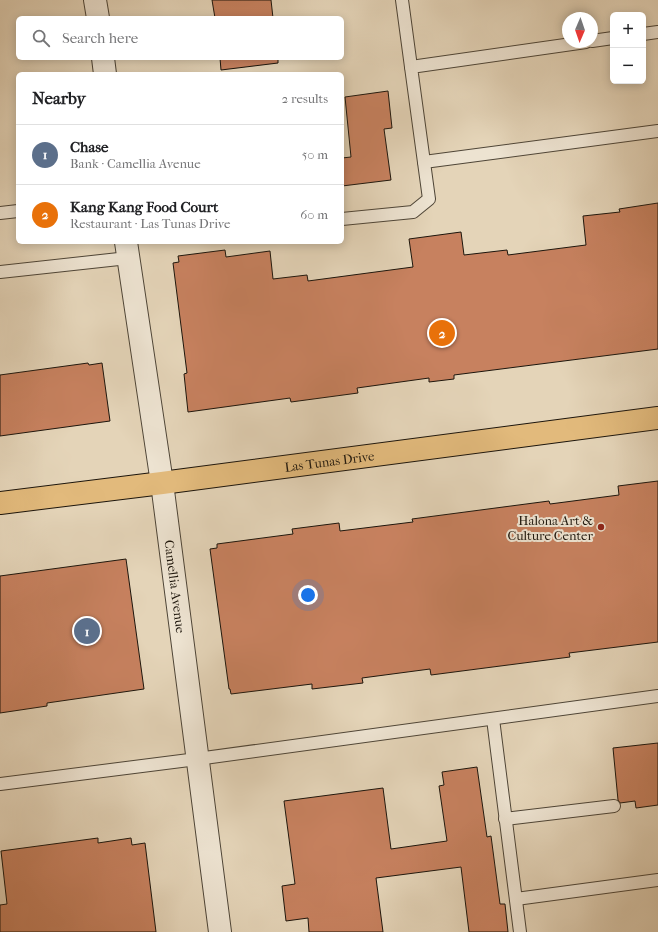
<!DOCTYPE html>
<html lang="en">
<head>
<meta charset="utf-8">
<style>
  :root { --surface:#fff; --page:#f6f6f6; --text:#202124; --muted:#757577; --line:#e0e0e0; --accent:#8f2418 }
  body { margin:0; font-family:"IM FELL French Canon",serif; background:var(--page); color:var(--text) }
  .controls { position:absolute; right:12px; top:12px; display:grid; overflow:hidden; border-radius:6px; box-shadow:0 2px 10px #0003 }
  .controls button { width:36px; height:36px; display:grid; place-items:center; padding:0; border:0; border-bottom:1px solid var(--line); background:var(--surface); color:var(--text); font:20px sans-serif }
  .compass { position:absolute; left:562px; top:12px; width:36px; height:36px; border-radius:50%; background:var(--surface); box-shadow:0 2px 10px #0003; rotate:182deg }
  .you { position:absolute; left:308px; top:595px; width:14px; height:14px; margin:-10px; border:3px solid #fff; border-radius:50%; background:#1a73e8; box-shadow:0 0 0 6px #1a73e833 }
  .badge { display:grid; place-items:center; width:26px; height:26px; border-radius:50%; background:var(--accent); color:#fff; font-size:13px; font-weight:700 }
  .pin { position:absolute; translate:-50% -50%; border:2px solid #fff; box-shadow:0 1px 4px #0006 }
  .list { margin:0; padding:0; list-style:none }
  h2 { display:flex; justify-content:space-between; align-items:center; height:52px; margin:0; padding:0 16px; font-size:17px }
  h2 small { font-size:13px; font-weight:400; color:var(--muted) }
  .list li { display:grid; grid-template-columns:26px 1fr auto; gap:12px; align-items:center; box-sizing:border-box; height:60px; padding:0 16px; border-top:1px solid var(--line) }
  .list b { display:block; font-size:15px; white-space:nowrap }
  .list p { margin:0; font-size:13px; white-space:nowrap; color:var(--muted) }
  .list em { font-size:13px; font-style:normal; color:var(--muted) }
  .icon { flex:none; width:22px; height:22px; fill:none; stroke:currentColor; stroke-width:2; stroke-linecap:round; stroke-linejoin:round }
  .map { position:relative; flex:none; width:658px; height:932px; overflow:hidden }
  .search { position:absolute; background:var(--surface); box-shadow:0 2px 10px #0003; left:16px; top:16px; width:328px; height:44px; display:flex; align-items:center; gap:10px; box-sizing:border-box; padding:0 14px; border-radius:6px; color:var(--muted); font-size:15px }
  .panel { position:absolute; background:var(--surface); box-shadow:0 2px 10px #0003; left:16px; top:72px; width:328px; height:172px; border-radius:6px }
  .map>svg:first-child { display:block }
  .building { fill:#c7815f; stroke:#1c150c }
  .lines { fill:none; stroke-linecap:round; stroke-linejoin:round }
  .service-casing { stroke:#4e4537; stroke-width:14 }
  .minor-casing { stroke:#4e4537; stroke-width:24 }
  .primary-casing { stroke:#1c150c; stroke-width:24 }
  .service { stroke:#ede3d1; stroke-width:12 }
  .minor { stroke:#ede3d1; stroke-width:22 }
  .primary { stroke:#e2ba7c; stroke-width:22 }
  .poi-dot { fill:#8f2418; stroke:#ede3d1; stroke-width:1.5 }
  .labels { text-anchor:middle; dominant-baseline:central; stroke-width:4; stroke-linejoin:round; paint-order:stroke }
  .street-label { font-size:13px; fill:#1c150c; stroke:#ede3d1 }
  .poi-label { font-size:13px; fill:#1c150c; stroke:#ede3d1; text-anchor:end }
</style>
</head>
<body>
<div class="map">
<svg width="658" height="932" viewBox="0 0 658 932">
  <rect width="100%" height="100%" fill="#e4d4b8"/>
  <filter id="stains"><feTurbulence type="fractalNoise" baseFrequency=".005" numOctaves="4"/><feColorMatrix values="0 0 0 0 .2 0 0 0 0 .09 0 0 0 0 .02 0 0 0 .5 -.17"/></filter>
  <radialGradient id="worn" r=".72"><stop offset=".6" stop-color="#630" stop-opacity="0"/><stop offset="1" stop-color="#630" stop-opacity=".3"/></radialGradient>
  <g class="building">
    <path d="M 212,0 L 271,0 L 273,18 L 215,18 Z"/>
    <path d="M 220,58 L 278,58 L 278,63 L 221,70 Z"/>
    <path d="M 388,91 L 392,128 L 384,129 L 391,180 L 342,186 L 342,158 L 351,157 L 345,97 Z"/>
    <path d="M 658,203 L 658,349 L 454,375 L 454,379 L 429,382 L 429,378 L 357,388 L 358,393 L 291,402 L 290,398 L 188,412 L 184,374 L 187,373 L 173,263 L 179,262 L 178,256 L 225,250 L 226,257 L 270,251 L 273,279 L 307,275 L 308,281 L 413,267 L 409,239 L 461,232 L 464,255 L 507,250 L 508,255 L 586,245 L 583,216 L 620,212 L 619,209 Z"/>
    <path d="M 88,363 L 89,365 L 102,363 L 110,421 L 0,436 L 0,375 Z"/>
    <path d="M 658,481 L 658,642 L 569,653 L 570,657 L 431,675 L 430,669 L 362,678 L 363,683 L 312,689 L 312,684 L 231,694 L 230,689 L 229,689 L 210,549 L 217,548 L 217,544 L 293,534 L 292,529 L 339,523 L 340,531 L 413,522 L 412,519 L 549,501 L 550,504 L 619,495 L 618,486 Z"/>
    <path d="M 126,559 L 144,689 L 47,703 L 47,706 L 0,713 L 0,576 Z"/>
    <path d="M 658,743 L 658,805 L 636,808 L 635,801 L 620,803 L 618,800 L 613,748 Z"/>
    <path d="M 477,767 L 487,837 L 491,836 L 500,904 L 505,904 L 508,932 L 469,932 L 461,867 L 376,878 L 383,932 L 309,932 L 308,918 L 286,921 L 282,886 L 295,884 L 284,801 L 383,788 L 391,849 L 447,841 L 439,786 L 444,785 L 442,772 Z"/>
    <path d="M 98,838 L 98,843 L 131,838 L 132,845 L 145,843 L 156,932 L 0,932 L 0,905 L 7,904 L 1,851 Z"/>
  </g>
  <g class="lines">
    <g class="service-casing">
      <g id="service">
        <path d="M 402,0 L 411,67"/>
        <path d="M 643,34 L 658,32"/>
        <path d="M 592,41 L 613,38"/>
        <path d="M 424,162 L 658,131"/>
        <path d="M 0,213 L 18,211"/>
        <path d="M 342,219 L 413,212 L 429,199 L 411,67 L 586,42"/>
        <path d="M 0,272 L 128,258"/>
        <path d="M 493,719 L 520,932"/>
        <path d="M 0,784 L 197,759 L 658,696"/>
        <path d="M 505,819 L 614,806"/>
        <path d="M 516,899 L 658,880"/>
      </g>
    </g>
    <g class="minor-casing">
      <g id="minor">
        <path d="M 95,0 L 98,18"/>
        <path d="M 103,58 L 105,74"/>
        <path id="s1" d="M 126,242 L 162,483 L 220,932"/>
      </g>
    </g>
    <g class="primary-casing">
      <g id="primary">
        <path id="s2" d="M 0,503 L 162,483 L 658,418"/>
      </g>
    </g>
    <use href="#service" class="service"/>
    <use href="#minor" class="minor"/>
    <use href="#primary" class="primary"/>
  </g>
  <circle class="poi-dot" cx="601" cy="527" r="4"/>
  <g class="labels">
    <g class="street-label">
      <text stroke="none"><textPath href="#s2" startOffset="332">Las Tunas Drive</textPath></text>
      <text stroke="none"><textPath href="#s1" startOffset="348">Camellia Avenue</textPath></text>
    </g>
    <g class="poi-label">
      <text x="593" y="520">Halona Art &amp;<tspan x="593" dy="15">Culture Center</tspan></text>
    </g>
  </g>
  <rect width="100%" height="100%" filter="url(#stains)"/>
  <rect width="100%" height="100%" fill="url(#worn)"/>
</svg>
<div class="controls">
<button>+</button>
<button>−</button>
</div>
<svg class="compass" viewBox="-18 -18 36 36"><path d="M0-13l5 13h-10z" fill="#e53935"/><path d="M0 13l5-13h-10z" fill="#757577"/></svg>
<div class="you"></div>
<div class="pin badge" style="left:87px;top:631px;background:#5c6f8a">1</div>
<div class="pin badge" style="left:442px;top:333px;background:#e8710a">2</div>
<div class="search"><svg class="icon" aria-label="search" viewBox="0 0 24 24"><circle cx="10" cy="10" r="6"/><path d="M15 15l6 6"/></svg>Search here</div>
<section class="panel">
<h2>Nearby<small>2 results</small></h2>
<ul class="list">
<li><span class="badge" style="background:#5c6f8a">1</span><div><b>Chase</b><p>Bank · Camellia Avenue</p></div><em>50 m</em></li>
<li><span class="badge" style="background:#e8710a">2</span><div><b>Kang Kang Food Court</b><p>Restaurant · Las Tunas Drive</p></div><em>60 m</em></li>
</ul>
</section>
</div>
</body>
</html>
